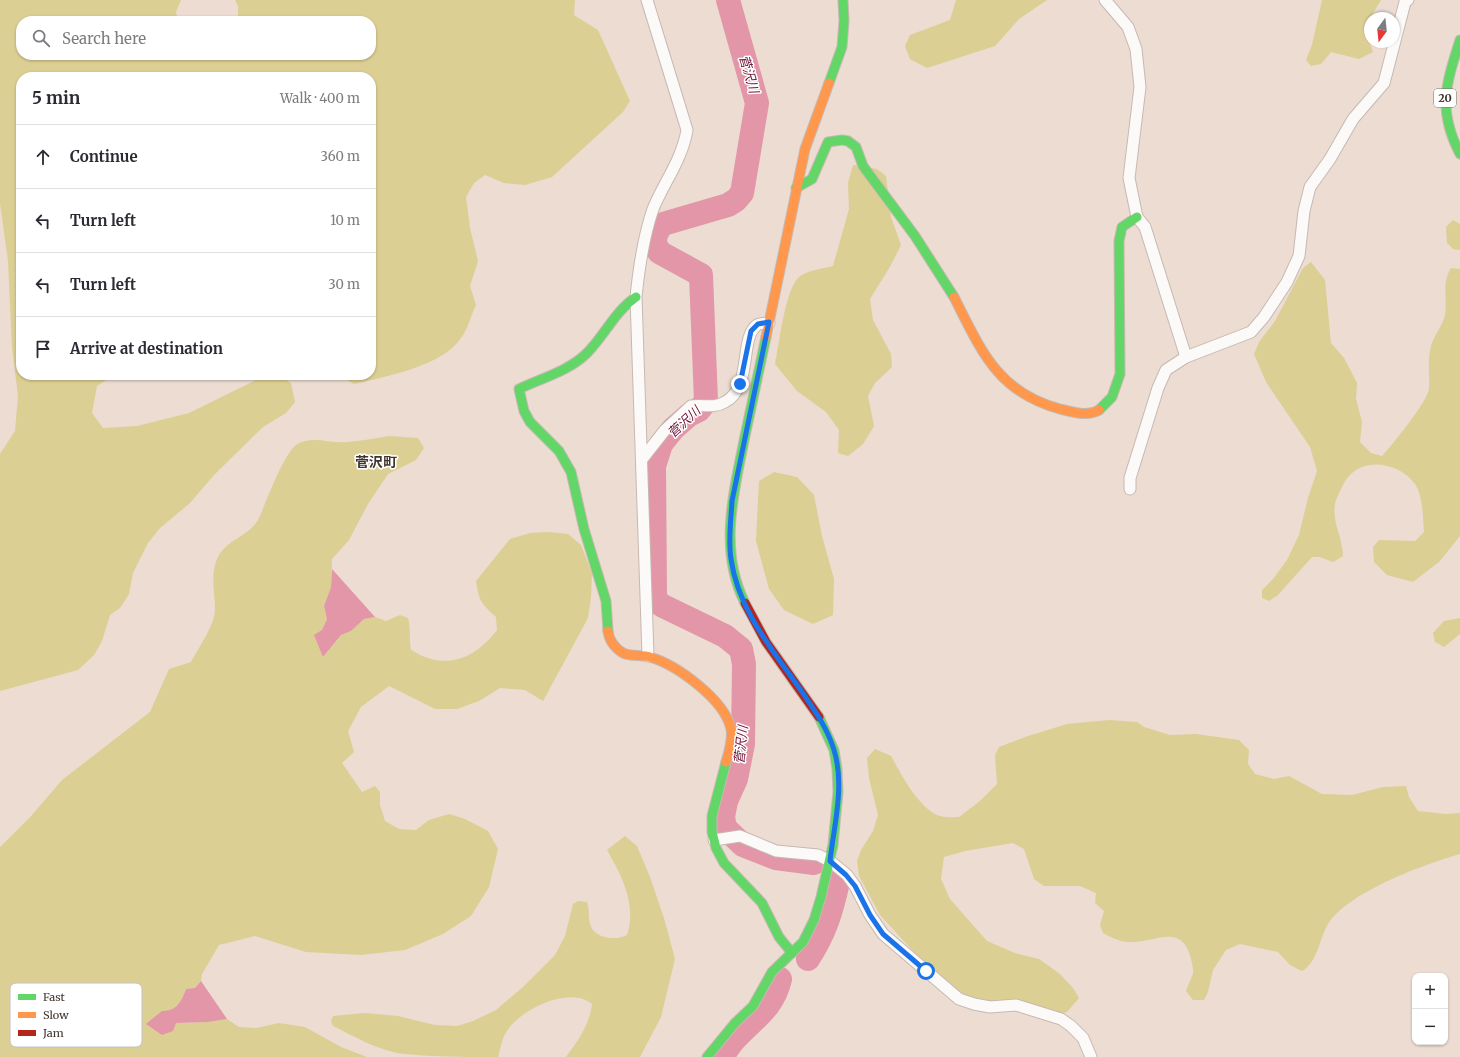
<!DOCTYPE html>
<html lang="en">
<head>
<meta charset="utf-8">
<style>
  :root { --surface:#fff; --page:#f7f7f7; --text:#2b2b33; --muted:#7c7c81; --line:#e1e1e2 }
  body { margin:0; font-family:Merriweather,"Noto Sans JP",serif; background:var(--page); color:var(--text) }
  .controls { position:absolute; right:12px; bottom:12px; display:grid; overflow:hidden; border-radius:8px; box-shadow:0 1px 3px #0004 }
  .controls button { width:36px; height:36px; display:grid; place-items:center; padding:0; border:0; border-bottom:1px solid var(--line); background:var(--surface); color:var(--text); font:20px sans-serif }
  .compass { position:absolute; left:1364px; top:12px; width:36px; height:36px; border-radius:50%; background:var(--surface); box-shadow:0 1px 3px #0004; rotate:195deg }
  .stop { position:absolute; width:12px; height:12px; margin:-9px; border:3px solid #1a73e8; border-radius:50%; background:#fff }
  .stop.end { background:#1a73e8; border-color:#fff; box-shadow:0 1px 4px #0008 }
  .list { margin:0; padding:0; list-style:none }
  h2 { display:flex; justify-content:space-between; align-items:center; height:52px; margin:0; padding:0 16px; font-size:17px }
  h2 small { font-size:13px; font-weight:400; color:var(--muted) }
  .list li { display:grid; grid-template-columns:26px 1fr auto; gap:12px; align-items:center; box-sizing:border-box; height:64px; padding:0 16px; border-top:1px solid var(--line) }
  .list b { display:block; font-size:15px; white-space:nowrap }
  .list em { font-size:13px; font-style:normal; color:var(--muted) }
  .icon { flex:none; width:22px; height:22px; fill:none; stroke:currentColor; stroke-width:2; stroke-linecap:round; stroke-linejoin:round }
  .map { position:relative; flex:none; width:1460px; height:1057px; overflow:hidden }
  .search { position:absolute; background:var(--surface); box-shadow:0 1px 3px #0004; left:16px; top:16px; width:360px; height:44px; display:flex; align-items:center; gap:10px; box-sizing:border-box; padding:0 14px; border-radius:16px; color:var(--muted); font-size:15px }
  .panel { position:absolute; background:var(--surface); box-shadow:0 1px 3px #0004; left:16px; top:72px; width:360px; height:308px; border-radius:16px }
  .map>svg:first-child { display:block }
  .green { fill:#dccf93 }
  .water { fill:#e296a8 }
  .lines { fill:none; stroke-linecap:round; stroke-linejoin:round }
  .river { stroke:#e296a8; stroke-width:24 }
  .street-casing { stroke:#c6b9b2; stroke-width:13 }
  .fast-casing { stroke:#c6b9b2; stroke-width:11 }
  .slow-casing { stroke:#c6b9b2; stroke-width:11 }
  .jam-casing { stroke:#c6b9b2; stroke-width:11 }
  .street { stroke:#fcfaf8; stroke-width:11 }
  .fast { stroke:#63d668; stroke-width:9 }
  .slow { stroke:#ff974d; stroke-width:9 }
  .jam { stroke:#b3261e; stroke-width:9 }
  .route { stroke:#1a73e8; stroke-width:5 }
  .labels { text-anchor:middle; dominant-baseline:central; stroke-width:3; stroke-linejoin:round; paint-order:stroke }
  .shield { fill:#fff; stroke:#79726d; stroke-width:1 }
  .shield-label { font-size:11px; font-weight:bold; fill:#40352e }
  .water-label { font-size:13px; font-style:italic; fill:#6f1439; stroke:#fff }
  .quarter-label { font-size:14px; font-weight:bold; fill:#40352e; stroke:#fff }
  .key { fill:#fff; stroke:#c6c2c0; stroke-width:1 }
  .key-label { font-size:11px; fill:#40352e }
</style>
</head>
<body>
<div class="map">
<svg width="1460" height="1057" viewBox="0 0 1460 1057">
  <rect width="100%" height="100%" fill="#ecdcd2"/>
  <g class="green">
    <path d="M 0,0 L 181,0 L 176,12 L 178,21 L 21,21 L 21,55 L 210,55 L 228,58 L 230,55 L 371,55 L 371,21 L 238,21 L 238,6 L 235,0 L 575,0 L 574,15 L 598,30 L 630,101 L 623,112 L 552,177 L 525,185 L 504,183 L 485,175 L 474,183 L 466,197 L 470,228 L 478,261 L 470,286 L 476,305 C 471,315 468,329 461,338 C 443,366 384,377 354,384 L 338,375 L 371,375 L 371,77 L 21,77 L 21,375 L 114,375 L 97,386 L 92,413 L 103,428 L 137,426 L 189,413 L 264,376 L 279,375 L 291,383 L 295,402 L 286,413 L 263,427 L 214,475 L 190,503 L 160,528 L 148,543 L 133,573 L 129,594 L 120,608 L 110,615 L 102,641 L 94,655 L 78,670 L 0,691 L 0,454 L 15,431 L 18,396 L 12,348 L 8,261 L 0,203 Z"/>
    <path d="M 956,0 L 1047,0 L 1019,19 L 995,46 L 927,68 L 910,59 L 905,46 L 910,35 L 950,20 Z"/>
    <path d="M 1322,0 L 1381,0 L 1370,18 L 1367,34 L 1373,52 L 1359,59 L 1331,52 L 1321,64 L 1311,66 L 1306,60 L 1312,45 Z"/>
    <path d="M 853,165 L 877,169 L 886,176 L 891,217 L 901,245 L 891,265 L 870,299 L 873,320 L 891,354 L 892,367 L 875,383 L 868,396 L 874,426 L 863,444 L 848,456 L 838,453 L 839,430 L 826,412 L 797,391 L 775,364 C 779,345 785,291 798,278 C 806,270 822,269 833,266 L 849,209 L 848,183 Z"/>
    <path d="M 1453,220 L 1460,224 L 1460,250 L 1453,249 L 1447,243 L 1446,227 Z"/>
    <path d="M 1311,262 L 1325,280 L 1331,343 L 1344,358 L 1357,383 L 1356,399 L 1362,422 L 1360,442 L 1371,453 L 1382,456 C 1392,445 1429,400 1429,388 C 1430,372 1427,363 1431,346 C 1434,335 1442,327 1445,315 C 1448,298 1441,284 1451,268 L 1460,269 L 1460,536 L 1439,562 L 1413,582 L 1387,575 L 1374,562 L 1373,547 L 1379,540 L 1415,541 L 1424,532 C 1423,519 1423,495 1415,484 C 1401,464 1367,456 1349,476 C 1344,481 1339,493 1336,500 C 1330,520 1343,537 1343,556 L 1333,562 L 1320,557 L 1312,557 L 1278,595 L 1269,601 L 1262,598 L 1262,590 L 1273,579 L 1287,560 L 1299,535 L 1308,498 L 1317,471 L 1310,447 L 1266,382 L 1254,354 L 1259,342 L 1275,321 L 1303,268 Z"/>
    <path d="M 389,436 L 418,438 L 424,448 L 416,460 L 388,474 L 368,504 L 349,540 L 332,559 L 331,587 L 324,606 L 327,619 L 322,630 L 323,657 L 341,635 L 351,631 L 364,619 L 375,617 L 386,621 L 400,615 L 408,618 C 411,629 409,639 411,650 C 445,671 474,660 497,630 L 496,617 C 481,603 479,601 476,581 L 510,539 L 530,533 L 549,532 L 568,534 L 581,545 L 592,573 L 591,597 L 588,618 L 543,701 L 525,690 L 500,688 L 479,701 L 457,709 L 435,709 L 389,686 L 361,707 L 348,731 L 354,752 L 342,763 L 362,792 L 375,786 L 380,792 L 380,805 L 385,821 L 399,829 L 416,830 L 429,820 L 449,814 L 465,819 L 488,831 L 498,849 L 489,887 L 471,916 L 443,934 L 405,950 L 361,955 L 306,952 L 255,936 L 219,945 L 202,974 L 201,981 L 195,988 L 186,989 L 180,1004 L 170,1011 L 175,1023 L 208,1022 L 227,1019 L 239,1027 L 256,1028 L 279,1023 L 305,1027 L 341,1047 L 367,1057 L 0,1057 L 0,847 L 32,815 L 62,780 L 150,712 L 169,669 L 191,662 C 198,649 215,624 215,610 C 215,592 210,576 217,559 C 225,540 248,537 258,520 C 266,504 284,450 299,443 C 316,436 331,444 347,442 C 361,441 375,438 389,436 Z"/>
    <path d="M 774,472 L 797,477 L 814,495 L 822,536 L 834,579 L 833,615 L 813,624 L 784,610 L 769,589 L 756,541 L 759,481 Z"/>
    <path d="M 1460,618 L 1460,634 L 1444,647 L 1435,642 L 1433,633 L 1444,621 Z"/>
    <path d="M 1109,720 L 1137,722 L 1144,727 L 1170,735 L 1196,734 L 1239,740 L 1249,750 L 1248,764 L 1255,774 L 1274,779 L 1289,776 L 1322,794 L 1352,795 L 1383,787 L 1406,786 L 1409,797 L 1418,811 L 1445,814 L 1460,813 L 1460,854 C 1425,864 1348,892 1328,924 C 1319,939 1318,962 1302,971 L 1290,965 L 1278,952 L 1240,944 L 1226,950 L 1213,970 L 1208,992 L 1204,1000 L 1193,1000 L 1186,991 C 1188,985 1191,979 1193,974 C 1194,969 1191,960 1190,955 C 1180,925 1157,941 1135,942 C 1122,943 1114,939 1103,933 L 1100,925 L 1104,911 L 1095,903 L 1096,893 L 1080,886 L 1044,886 L 1034,879 L 1024,849 L 1013,843 L 965,851 L 944,857 L 941,879 L 950,899 L 987,941 L 1015,953 L 1039,959 L 1060,974 L 1073,988 L 1079,998 L 1067,1012 L 1057,1015 L 981,1002 L 958,991 L 913,951 L 880,915 L 859,876 L 857,861 L 861,850 L 873,831 L 878,815 L 869,778 L 867,758 L 875,749 L 891,756 C 902,776 917,805 937,815 C 943,818 953,817 959,817 L 980,801 L 997,784 L 995,755 L 999,747 L 1028,736 L 1067,724 Z"/>
    <path d="M 625,836 L 637,846 L 650,877 L 664,918 L 675,959 L 661,1017 L 640,1057 L 566,1057 C 579,1039 589,1026 592,1004 C 570,986 524,1008 509,1028 C 502,1036 501,1047 498,1057 C 468,1057 425,1057 397,1053 C 374,1048 353,1036 333,1026 L 331,1021 L 333,1016 L 365,1013 L 398,1016 L 435,1025 L 457,1026 L 473,1021 L 496,1010 L 523,987 L 555,955 L 565,936 L 573,904 L 578,901 L 587,902 C 590,912 588,916 590,924 C 594,939 616,941 627,935 C 637,905 622,876 607,850 Z"/>
  </g>
  <g class="water">
    <path d="M 332,569 L 375,617 L 364,619 L 351,631 L 341,635 L 323,657 L 314,635 L 322,630 L 327,619 L 324,606 L 331,587 Z"/>
    <path d="M 201,981 L 227,1019 L 208,1022 L 176,1023 L 173,1031 L 162,1035 L 146,1024 L 162,1011 C 177,1011 181,1002 186,989 L 195,988 Z"/>
  </g>
  <g class="lines">
    <g class="river">
      <path d="M 728,0 L 757,103 L 742,193 L 736,200 L 728,205 L 663,224 L 658,230 L 654,241 L 659,252 L 701,275 L 706,401 L 699,410 L 689,415 L 673,429 L 661,444 L 654,466 L 655,595 L 657,602 L 663,606 L 725,636 L 741,649 L 744,664 L 743,744 L 736,779 L 726,801 L 723,817 L 725,828 L 743,845 L 776,858 L 814,863"/>
      <path d="M 808,959 C 825,933 831,913 838,882"/>
      <path d="M 722,1057 C 726,1051 730,1044 735,1039 C 754,1018 773,1009 780,979"/>
    </g>
    <g class="street-casing">
      <g id="street">
        <path d="M 647,0 L 687,130 C 682,160 664,182 653,209 C 643,238 639,267 636,297 L 648,656"/>
        <path d="M 1105,0 L 1128,27 L 1136,49 L 1140,87 L 1129,178 L 1137,217 L 1145,227 L 1186,357"/>
        <path d="M 643,458 L 665,430 L 691,406 C 703,404 713,409 725,402 C 753,387 739,338 757,325 C 760,323 765,323 769,323"/>
        <path d="M 1130,489 L 1130,478 L 1158,388 L 1166,370 L 1186,357 L 1251,332 L 1264,317 L 1287,282 L 1299,256 L 1304,211 L 1310,187 L 1330,159 L 1353,119 L 1384,83 L 1405,2 L 1408,0"/>
        <path d="M 714,840 L 740,836 L 776,851 L 818,855 L 830,861 L 847,875 L 855,886 L 870,915 L 883,934 L 959,999 L 974,1004 L 990,1007 L 1016,1005 L 1061,1019 L 1071,1026 L 1083,1038 L 1091,1057"/>
      </g>
    </g>
    <g class="fast-casing">
      <g id="fast">
        <path d="M 1460,40 C 1446,84 1437,110 1460,154"/>
        <path d="M 829,83 L 842,47 L 844,21 L 843,0"/>
        <path d="M 796,188 L 812,179 L 828,142 L 842,140 L 848,141 L 856,147 L 863,166 L 915,236 L 954,297"/>
        <path d="M 1099,410 L 1112,397 L 1120,374 L 1119,241 L 1122,227 L 1137,217"/>
        <path d="M 745,603 C 718,550 734,491 745,436 C 752,403 759,370 766,337"/>
        <path d="M 608,631 L 606,601 L 584,529 L 571,472 L 559,451 L 530,422 L 524,411 L 519,389 C 542,378 569,371 587,353 C 605,335 615,311 636,297"/>
        <path d="M 726,762 L 712,816 L 712,832 L 716,848 L 724,863 L 762,903 L 779,937 L 792,953"/>
        <path d="M 707,1057 L 735,1023 L 753,1006 L 772,972 L 803,942 L 814,920 L 821,897 L 833,845 L 838,792 L 837,769 L 834,750 L 819,717"/>
      </g>
    </g>
    <g class="slow-casing">
      <g id="slow">
        <path d="M 954,297 C 981,350 997,392 1060,409 C 1072,412 1087,417 1099,410"/>
        <path d="M 766,337 L 805,149 L 829,83"/>
        <path d="M 608,631 C 609,640 615,648 623,653 C 631,657 641,654 650,657 C 677,665 725,700 731,729 C 733,739 729,752 726,762"/>
      </g>
    </g>
    <g class="jam-casing">
      <path id="jam" d="M 745,603 L 766,642 L 819,717"/>
    </g>
    <use href="#street" class="street"/>
    <use href="#fast" class="fast"/>
    <use href="#slow" class="slow"/>
    <use href="#jam" class="jam"/>
  </g>
  <g class="lines">
    <path class="route" d="M 740,384 L 751,331 L 758,324 L 769,322 L 732,501 C 731,520 728,540 731,559 C 738,609 771,648 800,689 C 813,708 827,727 834,750 C 845,785 834,825 830,861 L 846,875 L 855,886 L 870,915 L 883,934 L 926,971"/>
  </g>
  <g class="labels">
    <rect class="shield" x="1434" y="89" width="22" height="18" rx="3"/>
    <g class="shield-label">
      <text x="1445" y="98">20</text>
    </g>
    <g class="water-label">
      <text transform="translate(749 74) rotate(74)">菅沢川</text>
      <text transform="translate(684 422) rotate(-43)">菅沢川</text>
      <text transform="translate(741 745) rotate(-84)">菅沢川</text>
    </g>
    <g class="quarter-label">
      <text x="376" y="462">菅沢町</text>
    </g>
  </g>
  <rect x="10" y="983" width="132" height="64" rx="6" class="key"/>
  <rect x="18" y="994" width="18" height="6" fill="#63d668"/>
  <rect x="18" y="1012" width="18" height="6" fill="#ff974d"/>
  <rect x="18" y="1030" width="18" height="6" fill="#b3261e"/>
  <g class="key-label">
    <text x="43" y="1001">Fast</text>
    <text x="43" y="1019">Slow</text>
    <text x="43" y="1037">Jam</text>
  </g>
</svg>
<div class="controls">
<button>+</button>
<button>−</button>
</div>
<svg class="compass" viewBox="-18 -18 36 36"><path d="M0-13l5 13h-10z" fill="#e53935"/><path d="M0 13l5-13h-10z" fill="#7c7c81"/></svg>
<div class="stop" style="left:926px;top:971px"></div>
<div class="stop end" style="left:740px;top:384px"></div>
<div class="search"><svg class="icon" aria-label="search" viewBox="0 0 24 24"><circle cx="10" cy="10" r="6"/><path d="M15 15l6 6"/></svg>Search here</div>
<section class="panel">
<h2>5 min<small>Walk · 400 m</small></h2>
<ul class="list">
<li><svg class="icon" aria-label="ahead" viewBox="0 0 24 24"><path d="M12 20V5M6 11l6-6 6 6"/></svg><div><b>Continue</b></div><em>360 m</em></li>
<li><svg class="icon" aria-label="left" viewBox="0 0 24 24"><path d="M17 20v-9H6M10 6l-5 5 5 5"/></svg><div><b>Turn left</b></div><em>10 m</em></li>
<li><svg class="icon" aria-label="left" viewBox="0 0 24 24"><path d="M17 20v-9H6M10 6l-5 5 5 5"/></svg><div><b>Turn left</b></div><em>30 m</em></li>
<li><svg class="icon" aria-label="arrive" viewBox="0 0 24 24"><path d="M6 21V4h12l-3 4 3 4H6"/></svg><div><b>Arrive at destination</b></div></li>
</ul>
</section>
</div>
</body>
</html>
